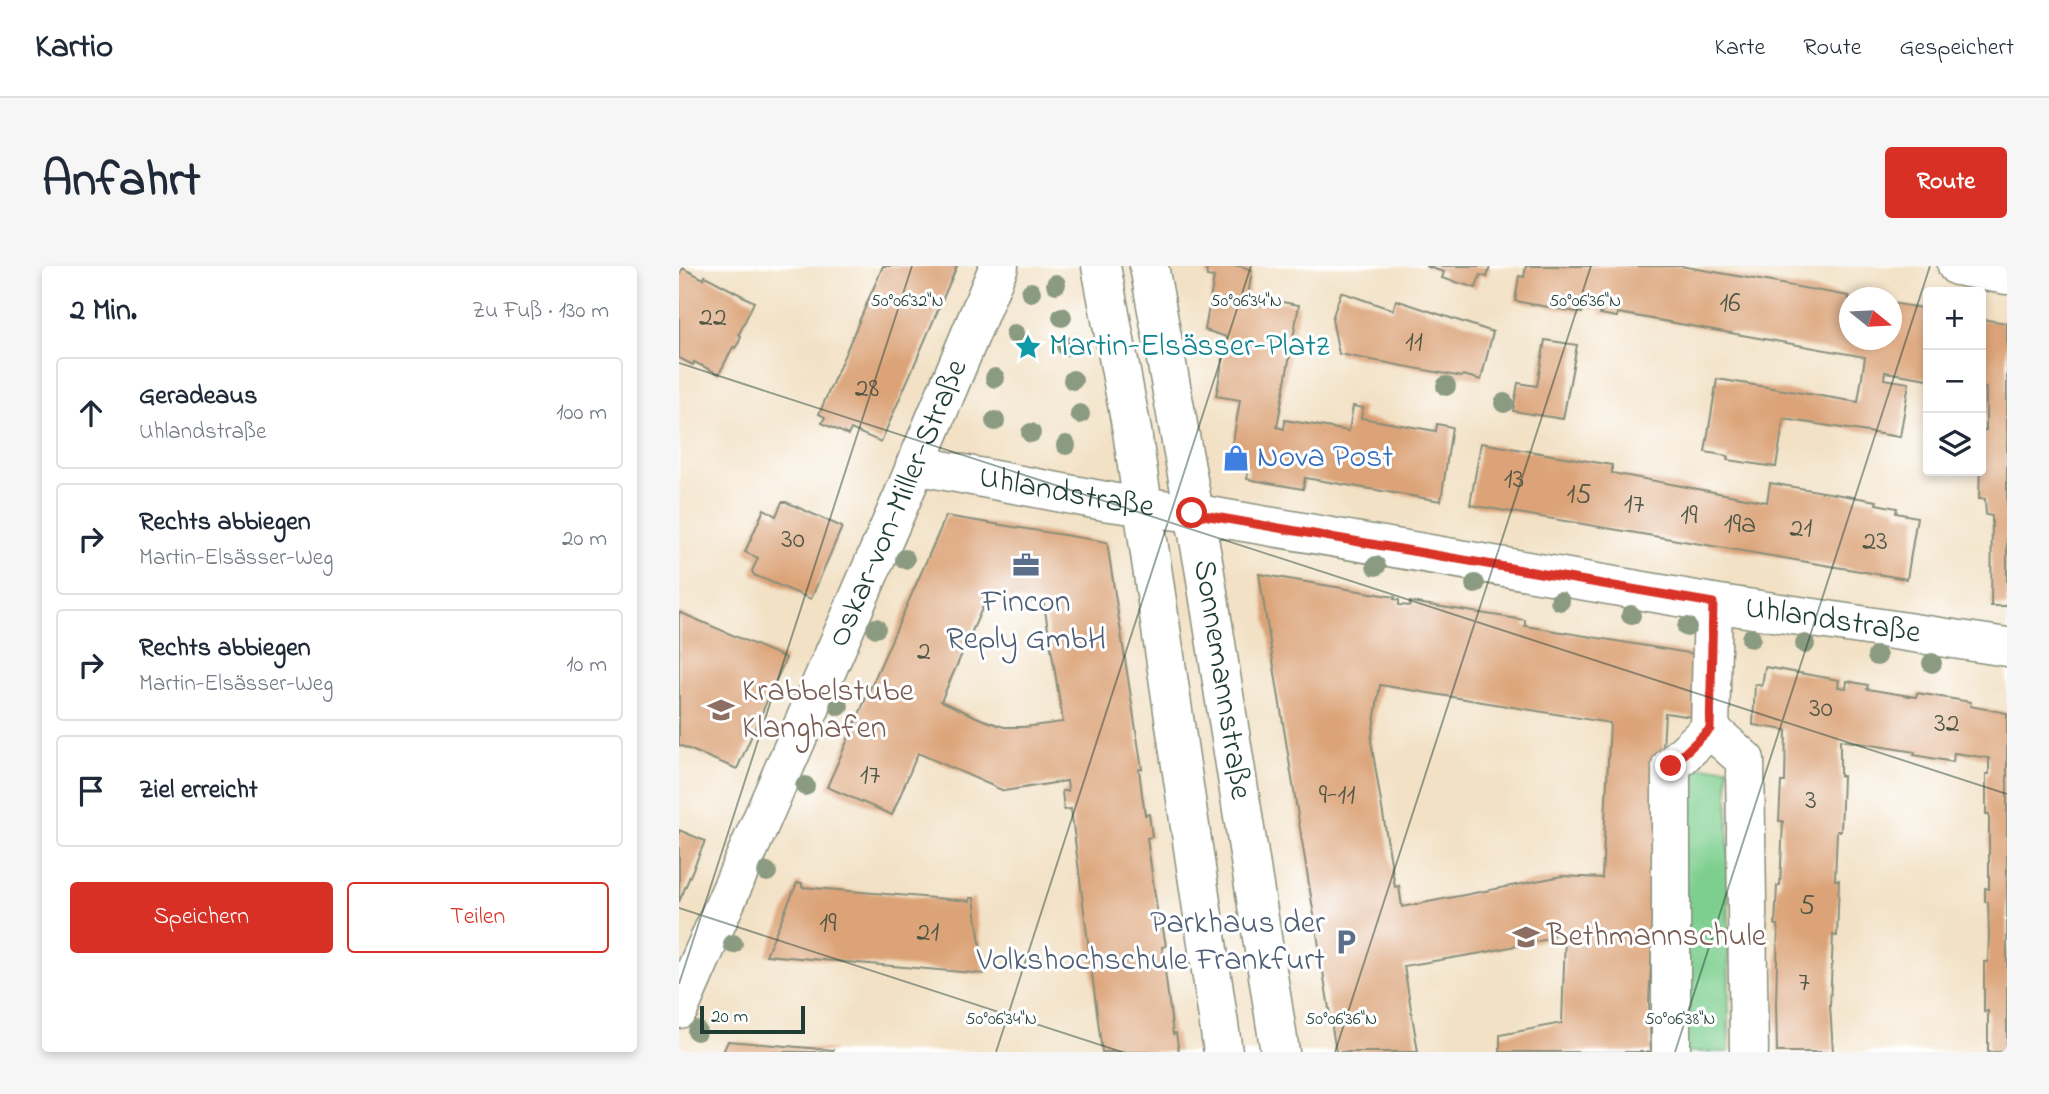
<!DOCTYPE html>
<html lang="de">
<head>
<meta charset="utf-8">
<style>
  :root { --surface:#fff; --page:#f6f6f7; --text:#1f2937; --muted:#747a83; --line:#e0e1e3; --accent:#d93025 }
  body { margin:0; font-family:"Indie Flower",sans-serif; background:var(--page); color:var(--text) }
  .controls { position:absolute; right:21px; top:21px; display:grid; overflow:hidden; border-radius:7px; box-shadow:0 4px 10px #0003 }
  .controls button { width:63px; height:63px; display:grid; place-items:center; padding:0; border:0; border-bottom:2px solid var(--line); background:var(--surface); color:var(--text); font:35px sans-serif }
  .compass { position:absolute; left:1160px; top:21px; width:63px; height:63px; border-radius:50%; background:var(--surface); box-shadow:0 4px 10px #0003; rotate:108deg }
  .scale { position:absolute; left:21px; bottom:18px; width:105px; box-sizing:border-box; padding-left:7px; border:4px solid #1f3d34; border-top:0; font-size:19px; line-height:24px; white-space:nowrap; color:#1f3d34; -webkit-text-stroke:5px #fff; paint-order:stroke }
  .stop { position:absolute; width:21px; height:21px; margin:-16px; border:5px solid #d93025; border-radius:50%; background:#fff }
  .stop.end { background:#d93025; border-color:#fff; box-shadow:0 2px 7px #0008 }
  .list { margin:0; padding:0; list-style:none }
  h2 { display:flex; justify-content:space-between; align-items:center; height:91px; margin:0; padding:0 28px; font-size:30px }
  h2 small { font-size:23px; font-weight:400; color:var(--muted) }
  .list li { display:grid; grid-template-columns:46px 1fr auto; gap:21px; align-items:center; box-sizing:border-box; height:112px; margin:0 14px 14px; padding:0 14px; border:2px solid var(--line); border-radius:7px }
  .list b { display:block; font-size:26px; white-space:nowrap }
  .list p { margin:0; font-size:23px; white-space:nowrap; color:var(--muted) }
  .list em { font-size:23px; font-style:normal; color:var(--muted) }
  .actions { display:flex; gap:14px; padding:21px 28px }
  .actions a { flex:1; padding:16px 0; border:2px solid var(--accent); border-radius:7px; text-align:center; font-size:24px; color:var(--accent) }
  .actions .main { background:var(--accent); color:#fff }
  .icon { flex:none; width:38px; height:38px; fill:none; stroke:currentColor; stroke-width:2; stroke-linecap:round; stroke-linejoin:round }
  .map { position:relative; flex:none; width:1328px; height:786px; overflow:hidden; border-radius:7px }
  header { display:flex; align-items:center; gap:42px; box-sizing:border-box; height:98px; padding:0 35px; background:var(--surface); border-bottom:2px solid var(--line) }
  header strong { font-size:33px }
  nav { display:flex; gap:38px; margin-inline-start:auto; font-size:24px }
  .intro { display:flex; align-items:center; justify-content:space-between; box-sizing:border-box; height:168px; padding:0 42px }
  h1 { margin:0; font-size:49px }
  .button { padding:18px 32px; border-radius:7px; background:var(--accent); color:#fff; font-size:24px; font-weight:700 }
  main { display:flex; gap:42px; padding:0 42px }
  aside { flex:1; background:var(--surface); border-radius:7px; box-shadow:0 4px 10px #0003 }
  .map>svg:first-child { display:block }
  .green { fill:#7ecf8f; stroke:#4e8662; stroke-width:2 }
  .building { fill:#dba377; fill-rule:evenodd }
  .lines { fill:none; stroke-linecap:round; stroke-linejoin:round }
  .minor-casing { stroke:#888f7c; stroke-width:41 }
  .major-casing { stroke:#888f7c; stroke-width:41 }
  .minor { stroke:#fff; stroke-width:38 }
  .major { stroke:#fff; stroke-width:38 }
  .tree { fill:#8b9b82 }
  .route { stroke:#d93025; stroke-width:9 }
  .ticks { fill:none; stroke:#1f3d34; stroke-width:2; stroke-opacity:0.45 }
  .labels { text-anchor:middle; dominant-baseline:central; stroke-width:6; stroke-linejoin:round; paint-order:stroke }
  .number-label { font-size:28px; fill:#4e5645 }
  .culture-label { font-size:32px; fill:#0d838f; stroke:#fff; text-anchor:start }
  .shop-label { font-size:32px; fill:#366cbe; stroke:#fff; text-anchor:start }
  .street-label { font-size:32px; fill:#1f3d34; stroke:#fff }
  .service-label { font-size:32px; fill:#4e5e75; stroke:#fff }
  .education-label { font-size:32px; fill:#785e54; stroke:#fff; text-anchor:start }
  .ticks-label { font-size:18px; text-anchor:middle; fill:#1f3d34; stroke:#fff; stroke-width:6; stroke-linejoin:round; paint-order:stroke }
</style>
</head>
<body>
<header>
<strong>Kartio</strong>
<nav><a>Karte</a><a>Route</a><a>Gespeichert</a></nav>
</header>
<div class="intro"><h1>Anfahrt</h1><a class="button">Route</a></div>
<main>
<aside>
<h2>2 Min.<small>Zu Fuß · 130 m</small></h2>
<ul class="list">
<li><svg class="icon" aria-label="ahead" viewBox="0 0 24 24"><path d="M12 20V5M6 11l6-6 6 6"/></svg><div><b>Geradeaus</b><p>Uhlandstraße</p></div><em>100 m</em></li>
<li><svg class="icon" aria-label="right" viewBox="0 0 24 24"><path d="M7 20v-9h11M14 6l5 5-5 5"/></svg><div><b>Rechts abbiegen</b><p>Martin-Elsässer-Weg</p></div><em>20 m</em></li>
<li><svg class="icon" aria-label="right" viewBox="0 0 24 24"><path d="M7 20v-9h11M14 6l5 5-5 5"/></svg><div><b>Rechts abbiegen</b><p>Martin-Elsässer-Weg</p></div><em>10 m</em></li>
<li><svg class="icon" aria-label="arrive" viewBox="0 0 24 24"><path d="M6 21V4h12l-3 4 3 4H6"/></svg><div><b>Ziel erreicht</b></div></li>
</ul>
<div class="actions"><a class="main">Speichern</a><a>Teilen</a></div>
</aside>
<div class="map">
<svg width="1328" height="786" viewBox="0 0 1328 786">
  <rect width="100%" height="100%" fill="#fff"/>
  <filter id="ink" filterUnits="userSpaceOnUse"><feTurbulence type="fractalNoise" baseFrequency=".0143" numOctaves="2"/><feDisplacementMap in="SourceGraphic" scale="14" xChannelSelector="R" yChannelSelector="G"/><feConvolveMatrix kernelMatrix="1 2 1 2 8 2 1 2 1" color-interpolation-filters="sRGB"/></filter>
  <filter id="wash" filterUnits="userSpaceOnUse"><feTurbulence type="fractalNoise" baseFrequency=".00686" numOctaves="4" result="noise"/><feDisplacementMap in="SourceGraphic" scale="28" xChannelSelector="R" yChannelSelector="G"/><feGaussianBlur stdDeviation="1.57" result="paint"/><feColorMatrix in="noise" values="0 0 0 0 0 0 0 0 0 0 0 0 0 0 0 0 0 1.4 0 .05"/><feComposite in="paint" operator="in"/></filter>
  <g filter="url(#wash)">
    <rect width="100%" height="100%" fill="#f2e1c5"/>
    <path class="green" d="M 1049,501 L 1050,786 L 1004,786 L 1004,502 Z"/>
    <g id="blocks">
      <g class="building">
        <path d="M 204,0 L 278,0 L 202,176 L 172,163 L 169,169 L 143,157 L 146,151 L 140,148 Z"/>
        <path d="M 527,0 L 561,0 L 573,4 L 569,30 L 620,39 L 598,161 L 605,163 L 606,154 L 670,165 L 674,140 L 684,142 L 682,152 L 757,165 L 758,158 L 773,161 L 762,235 L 626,212 L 624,223 L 568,213 L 570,202 L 550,199 L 561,134 L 537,130 L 548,71 L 526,64 L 535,11 L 528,10 Z"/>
        <path d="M 746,0 L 811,0 L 808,11 L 801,9 L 797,22 L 763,12 L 765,6 Z"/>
        <path d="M 847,0 L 1002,0 L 1170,30 L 1170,74 L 1212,74 L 1212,37 L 1249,43 L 1249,113 L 1206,106 L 1205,113 L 1230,117 L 1221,171 L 1105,153 L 1097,201 L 1048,194 L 1049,190 L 1026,186 L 1038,113 L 1179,136 L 1186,91 L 939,47 L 938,51 L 921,48 L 921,44 L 905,41 L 903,47 L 836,35 L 840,10 L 845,11 Z"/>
        <path d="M 3,2 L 25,13 L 26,10 L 75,36 L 60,68 L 62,70 L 60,76 L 56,82 L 54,81 L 40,108 L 15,96 L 14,99 L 0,92 L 0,10 Z"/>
        <path d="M 662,26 L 714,44 L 717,34 L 814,66 L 802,114 L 784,109 L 783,111 L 660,88 L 653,53 Z"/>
        <path d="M 1302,53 L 1328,57 L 1328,340 L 1312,340 L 1313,250 L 1307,249 L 1306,233 L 1300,233 L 1302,164 L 1307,164 L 1307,122 L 1302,121 Z"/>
        <path d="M 866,74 L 898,79 L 884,153 L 834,145 L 839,117 L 858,120 Z"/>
        <path d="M 802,177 L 933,199 L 933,207 L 1088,236 L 1091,217 L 1198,235 L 1197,238 L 1218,242 L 1217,247 L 1238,251 L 1228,313 L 791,239 Z"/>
        <path d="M 103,236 L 107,236 L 163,261 L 132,333 L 75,309 L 73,305 L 79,292 L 66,286 L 85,243 L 97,250 Z"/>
        <path d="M 267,250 L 428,276 L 463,503 L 460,503 L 463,528 L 466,549 L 470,548 L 473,571 L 468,572 L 480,658 L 483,657 L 487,680 L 483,681 L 494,768 L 497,767 L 500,786 L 423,786 L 392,543 L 385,544 L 383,525 L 389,525 L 388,515 L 325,525 L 239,487 L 213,549 L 148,521 ZM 309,329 L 365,338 L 384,456 L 345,461 L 325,461 L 302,453 L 262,435 Z"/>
        <path d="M 580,308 L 716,331 L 715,333 L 720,334 L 720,339 L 731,340 L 731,336 L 846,354 L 846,360 L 1022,389 L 1021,452 L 986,447 L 970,736 L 972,786 L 821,786 L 821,769 L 883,757 L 886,669 L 873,668 L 874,672 L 803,687 L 725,700 L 739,786 L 657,786 ZM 701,419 L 931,457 L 923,612 L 883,610 L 723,641 L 720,620 L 716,621 L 692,475 Z"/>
        <path d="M 0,346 L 107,392 L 58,503 L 0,479 Z"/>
        <path d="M 1086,401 L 1160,414 L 1159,421 L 1167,422 L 1168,415 L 1189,419 L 1188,423 L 1237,431 L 1238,427 L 1292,436 L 1291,440 L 1328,447 L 1328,786 L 1309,786 L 1309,745 L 1305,746 L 1305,696 L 1309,696 L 1310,670 L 1309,636 L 1306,636 L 1306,622 L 1310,623 L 1310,548 L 1307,548 L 1307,508 L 1310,508 L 1310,492 L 1275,487 L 1274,496 L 1235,489 L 1236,486 L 1161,474 L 1161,510 L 1164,510 L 1162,565 L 1158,565 L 1156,614 L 1160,614 L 1158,670 L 1154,669 L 1151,740 L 1154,786 L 1098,786 L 1097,739 L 1099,659 L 1096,659 L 1098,620 L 1101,620 L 1104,555 L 1100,555 L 1102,516 L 1106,516 L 1107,464 L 1074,459 L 1076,418 L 1083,420 Z"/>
        <path d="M 0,564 L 26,575 L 0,636 Z"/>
        <path d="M 118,617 L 123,617 L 123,621 L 291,635 L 291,632 L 295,632 L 305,708 L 87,689 Z"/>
        <path d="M 49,775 L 154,784 L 154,786 L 44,786 Z"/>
      </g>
    </g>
  </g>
  <g filter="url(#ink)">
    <use href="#blocks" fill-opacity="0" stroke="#888f7c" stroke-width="2"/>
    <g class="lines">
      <g class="minor-casing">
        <g id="minor">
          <path d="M 1278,0 L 1328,9"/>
          <path id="s1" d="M 236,199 L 431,236 L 513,247 L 1034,337 L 1328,381"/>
          <path d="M 1031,463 L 1066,494 L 1070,786"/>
          <path id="s2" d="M 0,743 L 224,230 L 320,0"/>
          <path d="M 992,786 L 992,500 L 1031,463 L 1034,337"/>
        </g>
      </g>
      <g class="major-casing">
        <g id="major">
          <path d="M 422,0 L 453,165 L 544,786"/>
          <path id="s3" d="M 470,0 L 525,301 L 601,786"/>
        </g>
      </g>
      <use href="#minor" class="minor"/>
      <use href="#major" class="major"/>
    </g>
    <g class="tree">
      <circle cx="377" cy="18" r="10"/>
      <circle cx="352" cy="26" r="10"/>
      <circle cx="383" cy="51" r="10"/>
      <circle cx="336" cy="68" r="10"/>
      <circle cx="387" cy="80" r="10"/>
      <circle cx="316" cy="112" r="10"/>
      <circle cx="394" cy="114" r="10"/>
      <circle cx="767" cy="120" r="10"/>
      <circle cx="825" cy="137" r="10"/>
      <circle cx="401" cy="148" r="10"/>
      <circle cx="316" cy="155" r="10"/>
      <circle cx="352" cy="167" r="10"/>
      <circle cx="387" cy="179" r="10"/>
      <circle cx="226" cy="293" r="10"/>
      <circle cx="697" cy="300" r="10"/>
      <circle cx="796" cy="318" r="10"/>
      <circle cx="881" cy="335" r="10"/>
      <circle cx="952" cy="349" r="10"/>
      <circle cx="1008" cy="361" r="10"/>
      <circle cx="197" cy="362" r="10"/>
      <circle cx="1072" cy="372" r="10"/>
      <circle cx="1126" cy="378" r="10"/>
      <circle cx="1198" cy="390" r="10"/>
      <circle cx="1253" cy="397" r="10"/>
      <circle cx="160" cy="440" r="10"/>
      <circle cx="126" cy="520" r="10"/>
      <circle cx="88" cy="606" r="10"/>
      <circle cx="54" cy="678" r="10"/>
      <circle cx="18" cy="765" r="10"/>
    </g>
  </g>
  <g class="lines" filter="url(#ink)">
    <path class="route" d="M 513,247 L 1034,337 L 1031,463 L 992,500"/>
  </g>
  <path class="ticks" d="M 0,97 L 1328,528M 0,642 L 443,786M 0,718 L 233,0M 317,786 L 572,0M 656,786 L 912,0M 996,786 L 1251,0"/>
  <defs>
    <g id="sight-bare" transform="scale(2.1)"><path d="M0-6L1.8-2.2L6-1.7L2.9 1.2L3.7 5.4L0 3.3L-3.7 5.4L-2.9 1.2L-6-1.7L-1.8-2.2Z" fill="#0f9aa8" stroke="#fff" stroke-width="2.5" paint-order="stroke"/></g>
    <g id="shop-bare" transform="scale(2.1)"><path d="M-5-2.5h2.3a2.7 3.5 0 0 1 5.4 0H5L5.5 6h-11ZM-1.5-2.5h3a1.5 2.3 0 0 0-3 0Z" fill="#3f7fe0" stroke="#fff" stroke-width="2.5" paint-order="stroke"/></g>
    <g id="office-bare" transform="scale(2.1)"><path d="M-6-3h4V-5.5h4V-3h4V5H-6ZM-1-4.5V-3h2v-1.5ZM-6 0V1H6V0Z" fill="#5c6f8a" stroke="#fff" stroke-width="2.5" paint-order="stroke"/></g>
    <g id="school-bare" transform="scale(2.1)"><path d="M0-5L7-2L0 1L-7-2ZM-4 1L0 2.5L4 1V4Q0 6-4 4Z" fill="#8d6e63" stroke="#fff" stroke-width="2.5" paint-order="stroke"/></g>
    <g id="parking-bare" transform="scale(2.1)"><path d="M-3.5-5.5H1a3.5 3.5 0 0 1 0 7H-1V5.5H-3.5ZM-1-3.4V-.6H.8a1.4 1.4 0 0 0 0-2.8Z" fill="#5c6f8a" stroke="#fff" stroke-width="2.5" paint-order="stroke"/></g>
  </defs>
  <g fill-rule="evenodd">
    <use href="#sight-bare" x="349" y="81"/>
    <use href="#shop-bare" x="557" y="192"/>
    <use href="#office-bare" x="347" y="299"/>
    <use href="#school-bare" x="42" y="444"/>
    <use href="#school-bare" x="847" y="671"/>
    <use href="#parking-bare" x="667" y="676"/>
  </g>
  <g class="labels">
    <g class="number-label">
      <text x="1051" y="38">16</text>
      <text x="34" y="52">22</text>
      <text x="735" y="77">11</text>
      <text x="188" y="123">28</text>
      <text x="835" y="214">13</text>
      <text x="900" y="229">15</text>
      <text x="955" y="239">17</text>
      <text x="1010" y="250">19</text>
      <text x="1061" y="259">19a</text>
      <text x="1122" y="263">21</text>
      <text x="114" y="274">30</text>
      <text x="1196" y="276">23</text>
      <text x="245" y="386">2</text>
      <text x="1142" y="443">30</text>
      <text x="1268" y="458">32</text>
      <text x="191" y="510">17</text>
      <text x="658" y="530">9-11</text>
      <text x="1132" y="535">3</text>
      <text x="1128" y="640">5</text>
      <text x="149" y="658">19</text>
      <text x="249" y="667">21</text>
      <text x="1125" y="717">7</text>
    </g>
    <g class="culture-label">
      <text x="370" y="81">Martin-Elsässer-Platz</text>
    </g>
    <g class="shop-label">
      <text x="578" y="192">Nova Post</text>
    </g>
    <g class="street-label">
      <text stroke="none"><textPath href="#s1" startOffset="154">Uhlandstraße</textPath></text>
      <text stroke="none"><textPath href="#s2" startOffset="551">Oskar-von-Miller-Straße</textPath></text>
      <text stroke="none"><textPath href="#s1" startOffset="931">Uhlandstraße</textPath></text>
      <text stroke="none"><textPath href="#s3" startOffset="420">Sonnemannstraße</textPath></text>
    </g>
    <g class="service-label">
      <text x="347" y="337">Fincon<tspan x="347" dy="37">Reply GmbH</tspan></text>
      <text x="646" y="658" text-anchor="end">Parkhaus der<tspan x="646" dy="37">Volkshochschule Frankfurt</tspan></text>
    </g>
    <g class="education-label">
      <text x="63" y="426">Krabbelstube<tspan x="63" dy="37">Klanghafen</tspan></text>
      <text x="868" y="671">Bethmannschule</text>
    </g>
  </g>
  <g class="ticks-label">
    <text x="228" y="40">50°06'32"N</text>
    <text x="567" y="40">50°06'34"N</text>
    <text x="906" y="40">50°06'36"N</text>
    <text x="322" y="758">50°06'34"N</text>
    <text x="662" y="758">50°06'36"N</text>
    <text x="1001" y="758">50°06'38"N</text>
  </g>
</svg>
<div class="controls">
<button>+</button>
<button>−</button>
<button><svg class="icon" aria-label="layers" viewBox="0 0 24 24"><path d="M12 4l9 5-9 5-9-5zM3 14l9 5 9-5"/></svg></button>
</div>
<svg class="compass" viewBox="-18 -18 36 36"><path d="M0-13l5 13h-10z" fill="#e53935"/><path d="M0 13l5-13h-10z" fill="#747a83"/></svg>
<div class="scale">20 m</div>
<div class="stop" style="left:513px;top:247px"></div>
<div class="stop end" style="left:992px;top:500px"></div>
</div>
</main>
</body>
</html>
